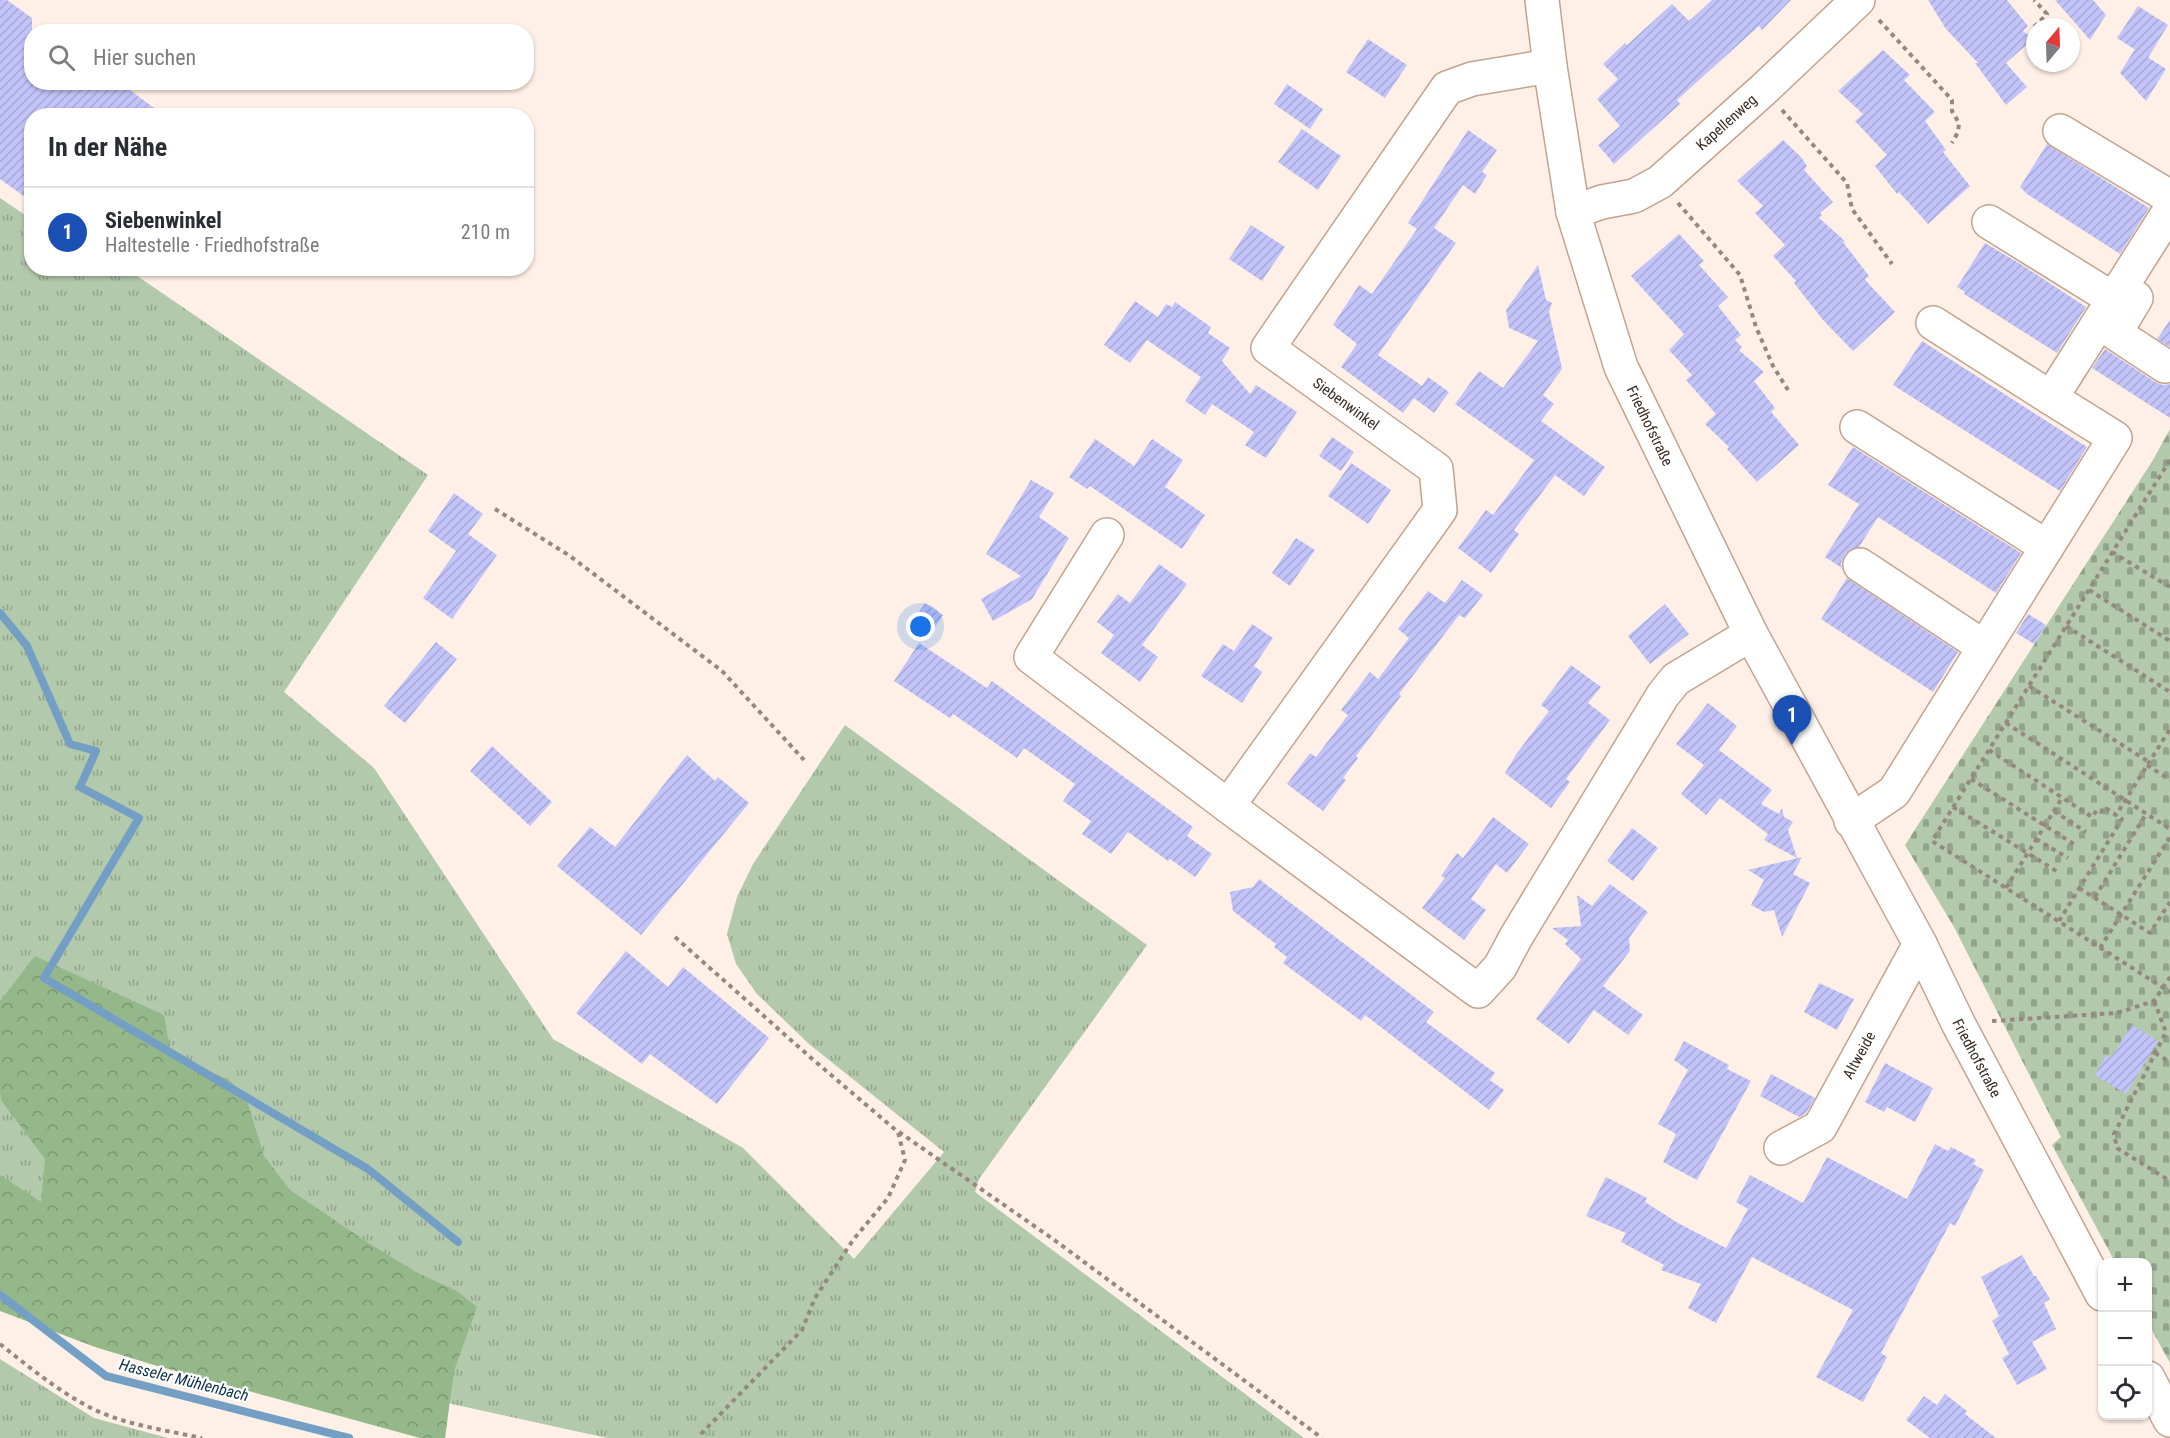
<!DOCTYPE html>
<html lang="de">
<head>
<meta charset="utf-8">
<style>
  :root { --surface:#fff; --page:#f2f2f3; --text:#2b2b33; --muted:#7c7c81; --line:#e1e1e2; --accent:#428a8d }
  body { margin:0; font-family:"Roboto Condensed",sans-serif; background:var(--page); color:var(--text) }
  .controls { position:absolute; right:18px; bottom:18px; display:grid; overflow:hidden; border-radius:12px; box-shadow:0 2px 4px #0004 }
  .controls button { width:54px; height:54px; display:grid; place-items:center; padding:0; border:0; border-bottom:2px solid var(--line); background:var(--surface); color:var(--text); font:30px sans-serif }
  .compass { position:absolute; left:2026px; top:18px; width:54px; height:54px; border-radius:50%; background:var(--surface); box-shadow:0 2px 4px #0004; rotate:19deg }
  .you { position:absolute; left:921px; top:627px; width:21px; height:21px; margin:-15px; border:4px solid #fff; border-radius:50%; background:#1a73e8; box-shadow:0 0 0 9px #1a73e833 }
  .badge { display:grid; place-items:center; width:39px; height:39px; border-radius:50%; background:var(--accent); color:#fff; font-size:20px; font-weight:700 }
  .pin { position:absolute; translate:-50% -50px; filter:drop-shadow(0 2px 3px #0008) }
  .pin::after { content:''; position:absolute; top:32px; width:21px; height:18px; background:inherit; clip-path:polygon(0 0,100% 0,50% 100%) }
  .list { margin:0; padding:0; list-style:none }
  h2 { display:flex; justify-content:space-between; align-items:center; height:78px; margin:0; padding:0 24px; font-size:26px }
  h2 small { font-size:20px; font-weight:400; color:var(--muted) }
  .list li { display:grid; grid-template-columns:39px 1fr auto; gap:18px; align-items:center; box-sizing:border-box; height:90px; padding:0 24px; border-top:2px solid var(--line) }
  .list b { display:block; font-size:22px; white-space:nowrap }
  .list p { margin:0; font-size:20px; white-space:nowrap; color:var(--muted) }
  .list em { font-size:20px; font-style:normal; color:var(--muted) }
  .icon { flex:none; width:33px; height:33px; fill:none; stroke:currentColor; stroke-width:2; stroke-linecap:round; stroke-linejoin:round }
  .map { position:relative; flex:none; width:2170px; height:1438px; overflow:hidden }
  .search { position:absolute; background:var(--surface); box-shadow:0 2px 4px #0004; left:24px; top:24px; width:510px; height:66px; display:flex; align-items:center; gap:15px; box-sizing:border-box; padding:0 21px; border-radius:24px; color:var(--muted); font-size:22px }
  .panel { position:absolute; background:var(--surface); box-shadow:0 2px 4px #0004; left:24px; top:108px; width:510px; height:168px; border-radius:24px }
  .map>svg:first-child { display:block }
  .grass { fill:url(#grass-tufts) }
  .forest { fill:url(#forest-crowns) }
  .cemetery { fill:url(#cemetery-stones) }
  .lines { fill:none; stroke-linecap:round; stroke-linejoin:round }
  .stream { stroke:#739fc5; stroke-width:8 }
  .building { fill:url(#building-hatch) }
  .minor-casing { stroke:#c4a38d; stroke-width:36 }
  .path { stroke:#95887f; stroke-width:4; stroke-dasharray:4.5 4.5; stroke-linecap:butt }
  .minor { stroke:#fff; stroke-width:33 }
  .labels { text-anchor:middle; dominant-baseline:central; stroke-width:4.5; stroke-linejoin:round; paint-order:stroke }
  .street-label { font-size:15px; fill:#382b22; stroke:#fff }
  .water-label { font-size:16px; font-style:italic; fill:#0d314b; stroke:#fff }
</style>
</head>
<body>
<div class="map">
<svg width="2170" height="1438" viewBox="0 0 2170 1438">
  <defs>
    <pattern id="grass-tufts" width="24" height="20" patternUnits="userSpaceOnUse" patternTransform="scale(1.5)"><rect width="24" height="20" fill="#b2c9ab"/><path d="M3 7l-1-3M5 7V3M7 7l1-3M15 17l-1-3M17 17v-4M19 17l1-3" fill="none" stroke="#92a38b"/></pattern>
    <pattern id="forest-crowns" width="20" height="18" patternUnits="userSpaceOnUse" patternTransform="scale(1.5)"><rect width="20" height="18" fill="#95b88b"/><path d="M2 6a3 3 0 1 1 6 0M12 15a3 3 0 1 1 6 0" fill="none" stroke="#7b9671"/></pattern>
    <pattern id="cemetery-stones" width="16" height="16" patternUnits="userSpaceOnUse" patternTransform="scale(1.5)"><rect width="16" height="16" fill="#b2c9ab"/><path d="M2 7V4a2 2 0 0 1 4 0v3zM10 15v-3a2 2 0 0 1 4 0v3z" fill="#92a38b"/></pattern>
    <pattern id="building-hatch" width="6" height="6" patternUnits="userSpaceOnUse" patternTransform="scale(1.5)"><rect width="6" height="6" fill="#c2c4f9"/><path d="M-1 1l2-2M0 6l6-6M5 7l2-2" fill="none" stroke="#a7a9d5"/></pattern>
  </defs>
  <rect width="100%" height="100%" fill="#fef0e7"/>
  <g class="grass">
    <path d="M 0,198 L 31,219 L 32,268 L 127,269 L 428,475 L 284,692 L 374,768 L 553,1039 L 743,1148 L 854,1259 L 944,1152 L 809,1044 L 757,994 L 736,964 L 727,934 L 737,897 L 753,864 L 845,725 L 1147,945 L 979,1179 L 975,1192 L 1304,1438 L 607,1438 L 370,1386 L 0,1225 Z"/>
    <path d="M 0,1359 L 94,1418 L 168,1438 L 0,1438 Z"/>
  </g>
  <path class="forest" d="M 35,956 L 164,1015 L 171,1056 L 228,1079 L 246,1097 L 264,1156 L 290,1190 L 370,1244 L 416,1272 L 457,1291 L 477,1307 L 454,1371 L 445,1438 L 420,1438 L 154,1365 L 95,1347 L 0,1311 L 0,1175 L 41,1202 L 45,1159 L 1,1100 L 0,1091 L 0,1001 Z"/>
  <path class="cemetery" d="M 2170,429 L 2170,1363 L 2148,1323 L 2148,1262 L 2115,1262 L 2052,1145 L 2061,1137 L 1954,927 L 1905,845 L 2153,460 Z"/>
  <g class="lines">
    <g class="stream">
      <path d="M 0,613 L 27,646 L 70,744 L 96,751 L 80,787 L 139,818 L 44,978 L 368,1169 L 458,1242"/>
      <path d="M 0,1295 L 106,1376 L 349,1438"/>
    </g>
  </g>
  <g class="building">
    <path d="M 0,0 L 7,0 L 32,18 L 32,82 L 119,82 L 165,116 L 32,116 L 32,202 L 0,179 Z"/>
    <path d="M 1712,0 L 1791,0 L 1762,30 L 1759,26 L 1677,100 L 1680,104 L 1614,164 L 1598,145 L 1620,126 L 1597,99 L 1618,79 L 1603,64 L 1625,43 L 1627,45 L 1672,4 L 1689,21 Z"/>
    <path d="M 1928,0 L 2007,0 L 2028,26 L 2023,31 L 2033,39 L 2006,63 L 2027,87 L 2006,105 L 1975,63 L 1978,63 L 1946,29 Z"/>
    <path d="M 2055,0 L 2093,0 L 2106,15 L 2090,40 Z"/>
    <path d="M 2138,6 L 2168,25 L 2148,58 L 2117,38 Z"/>
    <path d="M 1368,39 L 1407,65 L 1385,98 L 1346,72 Z"/>
    <path d="M 2135,49 L 2166,69 L 2146,101 L 2120,73 Z"/>
    <path d="M 1883,50 L 1910,75 L 1904,80 L 1935,112 L 1925,121 L 1946,150 L 1943,152 L 1970,186 L 1928,224 L 1899,192 L 1897,194 L 1875,166 L 1887,155 L 1855,121 L 1863,114 L 1838,91 Z"/>
    <path d="M 1287,84 L 1323,109 L 1310,129 L 1274,104 Z"/>
    <path d="M 1302,129 L 1341,156 L 1318,190 L 1278,162 Z"/>
    <path d="M 1468,130 L 1497,150 L 1482,172 L 1487,175 L 1475,194 L 1463,185 L 1434,228 L 1456,243 L 1378,355 L 1422,386 L 1428,377 L 1449,392 L 1434,413 L 1414,398 L 1403,413 L 1341,367 L 1357,344 L 1333,325 L 1359,285 L 1372,294 L 1417,229 L 1408,223 Z"/>
    <path d="M 1783,140 L 1801,157 L 1807,166 L 1804,170 L 1833,202 L 1820,213 L 1822,215 L 1819,218 L 1845,241 L 1843,242 L 1869,276 L 1865,279 L 1867,282 L 1895,312 L 1853,351 L 1823,320 L 1794,283 L 1796,281 L 1773,256 L 1785,245 L 1755,213 L 1763,206 L 1737,181 Z"/>
    <path d="M 2047,144 L 2149,208 L 2120,254 L 2027,194 L 2020,187 Z"/>
    <path d="M 1251,225 L 1285,247 L 1262,281 L 1229,259 Z"/>
    <path d="M 1679,234 L 1704,261 L 1699,265 L 1728,297 L 1718,306 L 1741,335 L 1735,340 L 1742,347 L 1739,350 L 1764,372 L 1754,381 L 1775,408 L 1771,412 L 1799,445 L 1757,482 L 1727,449 L 1729,447 L 1705,424 L 1716,414 L 1686,380 L 1692,375 L 1669,350 L 1684,334 L 1631,276 Z"/>
    <path d="M 1985,243 L 2022,265 L 2086,307 L 2057,353 L 1964,294 L 1965,292 L 1957,287 Z"/>
    <path d="M 1538,265 L 1546,300 L 1552,303 L 1549,312 L 1562,369 L 1543,395 L 1554,404 L 1541,421 L 1605,467 L 1584,496 L 1555,475 L 1514,530 L 1519,534 L 1491,573 L 1458,548 L 1486,510 L 1493,515 L 1534,460 L 1455,404 L 1479,371 L 1503,388 L 1538,341 L 1509,328 L 1506,310 Z"/>
    <path d="M 1135,301 L 1158,317 L 1166,304 L 1172,307 L 1175,302 L 1211,327 L 1208,333 L 1230,348 L 1222,361 L 1250,394 L 1256,385 L 1297,412 L 1266,458 L 1245,445 L 1254,432 L 1212,404 L 1205,415 L 1185,401 L 1201,377 L 1147,340 L 1130,363 L 1104,345 Z"/>
    <path d="M 2170,320 L 2170,347 L 2157,339 Z"/>
    <path d="M 1922,341 L 2087,447 L 2060,491 L 1893,385 Z"/>
    <path d="M 2105,349 L 2155,382 L 2163,385 L 2170,384 L 2170,418 L 2092,368 Z"/>
    <path d="M 1332,437 L 1354,452 L 1341,471 L 1319,456 Z"/>
    <path d="M 1095,439 L 1134,466 L 1152,439 L 1183,460 L 1165,487 L 1205,515 L 1182,549 L 1090,486 L 1087,489 L 1069,477 Z"/>
    <path d="M 1853,447 L 2021,553 L 1996,593 L 1878,517 L 1859,547 L 1851,549 L 1845,554 L 1841,563 L 1842,568 L 1825,557 L 1859,504 L 1828,485 Z"/>
    <path d="M 1351,463 L 1391,490 L 1368,524 L 1328,496 Z"/>
    <path d="M 1031,480 L 1054,493 L 1039,517 L 1069,538 L 1032,599 L 993,621 L 981,599 L 1021,576 L 986,554 Z"/>
    <path d="M 454,493 L 483,514 L 468,534 L 497,555 L 452,619 L 423,598 L 456,551 L 428,531 Z"/>
    <path d="M 1296,538 L 1315,550 L 1290,586 L 1272,573 Z"/>
    <path d="M 1159,564 L 1187,584 L 1142,645 L 1158,657 L 1140,682 L 1101,653 L 1114,635 L 1097,622 L 1118,594 L 1130,603 Z"/>
    <path d="M 1847,578 L 1958,652 L 1933,692 L 1821,619 Z"/>
    <path d="M 1462,580 L 1483,595 L 1465,618 L 1459,615 L 1399,694 L 1401,696 L 1356,756 L 1358,758 L 1343,778 L 1346,780 L 1323,811 L 1287,784 L 1310,753 L 1316,757 L 1348,715 L 1341,710 L 1370,672 L 1378,679 L 1409,638 L 1398,629 L 1428,591 L 1445,603 Z"/>
    <path d="M 925,603 L 943,615 L 931,633 L 913,621 Z"/>
    <path d="M 1665,604 L 1689,634 L 1650,664 L 1628,636 Z"/>
    <path d="M 2028,614 L 2046,625 L 2034,644 L 2016,633 Z"/>
    <path d="M 1252,624 L 1273,638 L 1254,666 L 1262,672 L 1242,703 L 1201,676 L 1223,644 L 1234,651 Z"/>
    <path d="M 436,642 L 457,659 L 405,723 L 384,706 Z"/>
    <path d="M 919,643 L 987,688 L 992,681 L 1193,827 L 1187,836 L 1212,854 L 1195,877 L 1170,859 L 1168,861 L 1128,832 L 1111,854 L 1082,834 L 1091,821 L 1063,801 L 1075,784 L 1024,748 L 1017,758 L 953,714 L 950,718 L 894,681 Z"/>
    <path d="M 1571,665 L 1601,687 L 1588,703 L 1610,720 L 1566,779 L 1570,782 L 1551,808 L 1505,773 L 1517,753 L 1549,711 L 1541,705 Z"/>
    <path d="M 1708,703 L 1737,726 L 1719,750 L 1772,790 L 1761,804 L 1779,814 L 1782,808 L 1784,817 L 1793,822 L 1788,830 L 1797,858 L 1764,840 L 1768,834 L 1720,798 L 1706,815 L 1681,794 L 1704,765 L 1676,744 Z"/>
    <path d="M 492,746 L 552,802 L 530,826 L 470,771 Z"/>
    <path d="M 687,755 L 715,781 L 718,777 L 749,803 L 641,935 L 557,866 L 590,827 L 615,847 Z"/>
    <path d="M 1493,817 L 1529,844 L 1507,873 L 1496,864 L 1471,899 L 1486,910 L 1464,940 L 1422,908 L 1445,878 L 1441,876 L 1457,853 L 1463,858 Z"/>
    <path d="M 1632,828 L 1658,848 L 1633,881 L 1607,861 Z"/>
    <path d="M 1802,857 L 1793,874 L 1810,883 L 1782,937 L 1774,910 L 1764,912 L 1751,905 L 1764,880 L 1748,870 Z"/>
    <path d="M 1259,879 L 1434,1012 L 1426,1022 L 1495,1073 L 1490,1080 L 1504,1090 L 1489,1110 L 1365,1015 L 1361,1021 L 1283,963 L 1287,957 L 1274,947 L 1276,944 L 1233,911 L 1230,892 L 1253,887 Z"/>
    <path d="M 1610,884 L 1648,912 L 1629,938 L 1630,951 L 1603,986 L 1643,1015 L 1628,1035 L 1594,1010 L 1569,1044 L 1536,1019 L 1581,959 L 1565,944 L 1568,940 L 1552,928 L 1581,926 L 1577,895 L 1592,906 Z"/>
    <path d="M 626,951 L 668,987 L 683,967 L 769,1038 L 717,1104 L 650,1054 L 642,1064 L 576,1013 Z"/>
    <path d="M 1819,983 L 1854,999 L 1837,1030 L 1804,1012 Z"/>
    <path d="M 2132,1025 L 2158,1041 L 2126,1094 L 2095,1075 L 2106,1055 L 2111,1058 Z"/>
    <path d="M 1684,1041 L 1729,1065 L 1727,1069 L 1751,1081 L 1697,1180 L 1663,1162 L 1676,1134 L 1658,1124 L 1688,1070 L 1674,1060 Z"/>
    <path d="M 1885,1063 L 1933,1088 L 1915,1122 L 1887,1107 L 1884,1112 L 1865,1102 Z"/>
    <path d="M 1771,1074 L 1815,1098 L 1806,1113 L 1799,1117 L 1760,1096 Z"/>
    <path d="M 1935,1144 L 1948,1151 L 1951,1147 L 1976,1160 L 1973,1164 L 1984,1170 L 1955,1226 L 1950,1223 L 1881,1353 L 1887,1357 L 1863,1402 L 1816,1377 L 1853,1310 L 1752,1257 L 1716,1323 L 1688,1308 L 1701,1284 L 1661,1270 L 1664,1265 L 1621,1242 L 1626,1233 L 1586,1216 L 1606,1177 L 1647,1198 L 1645,1202 L 1678,1223 L 1726,1248 L 1748,1209 L 1736,1202 L 1750,1175 L 1803,1203 L 1827,1157 L 1907,1199 Z"/>
    <path d="M 2022,1255 L 2034,1276 L 2036,1276 L 2050,1299 L 2044,1303 L 2056,1329 L 2032,1342 L 2047,1369 L 2017,1385 L 2002,1358 L 2009,1354 L 1992,1321 L 1999,1316 L 1981,1277 Z"/>
    <path d="M 1945,1394 L 1967,1411 L 1965,1414 L 1996,1438 L 1930,1438 L 1906,1420 L 1924,1396 L 1937,1405 Z"/>
  </g>
  <g class="lines">
    <g class="minor-casing">
      <g id="minor">
        <path id="s1" d="M 1542,0 L 1550,66 L 1573,212 L 1621,367 L 1751,634 L 1920,944 L 1958,1023 L 2102,1294"/>
        <path d="M 2060,131 L 2170,197"/>
        <path id="s2" d="M 1573,212 L 1602,202 L 1634,196 L 1660,182 L 1764,89 L 1858,0"/>
        <path d="M 1989,222 L 2113,299"/>
        <path d="M 2136,298 L 2115,333 L 2165,366"/>
        <path d="M 1933,323 L 2051,398"/>
        <path d="M 1857,427 L 2047,547"/>
        <path d="M 1107,535 L 1031,657 L 1228,806 L 1478,991 L 1500,967 L 1516,937 L 1663,695 L 1676,679 L 1751,634"/>
        <path d="M 1860,565 L 1984,647"/>
        <path d="M 1228,806 L 1440,510 L 1436,469 L 1268,348 L 1447,88 L 1472,79 L 1550,66"/>
        <path d="M 1851,821 L 1894,792 L 2115,438 L 2051,398 L 2170,210"/>
        <path id="s3" d="M 1781,1148 L 1820,1127 L 1920,944"/>
        <path d="M 2148,1378 L 2170,1420"/>
      </g>
    </g>
    <g class="path">
      <path d="M 1879,20 L 1952,100 L 1952,111 L 1959,123 L 1958,132 L 1952,143"/>
      <path d="M 2034,27 L 2047,14 L 2034,0"/>
      <path d="M 1782,110 L 1847,183 L 1852,209 L 1892,264"/>
      <path d="M 1678,203 L 1740,275 L 1756,327 L 1773,366 L 1788,390"/>
      <path d="M 2170,460 L 1932,841 L 2170,992"/>
      <path d="M 495,509 L 570,556 L 722,671 L 804,760"/>
      <path d="M 2112,552 L 2170,587"/>
      <path d="M 2089,590 L 2170,641"/>
      <path d="M 2066,626 L 2170,692"/>
      <path d="M 2029,686 L 2149,762"/>
      <path d="M 2006,723 L 2170,829"/>
      <path d="M 1989,750 L 2092,817 L 2097,810 L 2101,812 L 2104,807 L 2116,815 L 2170,729"/>
      <path d="M 2147,765 L 2170,780"/>
      <path d="M 1971,779 L 2077,846"/>
      <path d="M 1953,807 L 2058,872"/>
      <path d="M 2054,811 L 2086,832"/>
      <path d="M 2036,839 L 2068,858"/>
      <path d="M 2006,888 L 2062,798"/>
      <path d="M 2079,888 L 2150,933 L 2170,902"/>
      <path d="M 2095,897 L 2146,814"/>
      <path d="M 2059,921 L 2122,819 L 2116,815"/>
      <path d="M 675,937 L 810,1057 L 898,1132 L 905,1160 L 888,1198 L 853,1240 L 815,1298 L 802,1330 L 700,1435"/>
      <path d="M 2100,948 L 2170,837"/>
      <path d="M 2154,1001 L 2166,1032 L 2114,1134 L 2117,1148 L 2170,1181"/>
      <path d="M 1992,1021 L 2117,1013 L 2154,1001 L 2170,977"/>
      <path d="M 2155,1053 L 2170,1062"/>
      <path d="M 899,1132 L 1053,1239 L 1322,1438"/>
      <path d="M 0,1344 C 29,1367 58,1391 91,1408 C 125,1425 165,1430 202,1438"/>
    </g>
    <use href="#minor" class="minor"/>
  </g>
  <g class="labels">
    <g class="street-label">
      <text stroke="none"><textPath href="#s2" startOffset="182">Kapellenweg</textPath></text>
      <text transform="translate(1346 404) rotate(36)">Siebenwinkel</text>
      <text stroke="none"><textPath href="#s1" startOffset="442">Friedhofstraße</textPath></text>
      <text stroke="none"><textPath href="#s3" startOffset="126">Altweide</textPath></text>
      <text stroke="none"><textPath href="#s1" startOffset="1154">Friedhofstraße</textPath></text>
    </g>
    <g class="water-label">
      <text transform="translate(184 1380) rotate(14)">Hasseler Mühlenbach</text>
    </g>
  </g>
</svg>
<div class="controls">
<button>+</button>
<button>−</button>
<button><svg class="icon" aria-label="locate" viewBox="0 0 24 24"><circle cx="12" cy="12" r="6"/><path d="M12 2v4M12 18v4M2 12h4M18 12h4"/></svg></button>
</div>
<svg class="compass" viewBox="-18 -18 36 36"><path d="M0-13l5 13h-10z" fill="#e53935"/><path d="M0 13l5-13h-10z" fill="#7c7c81"/></svg>
<div class="you"></div>
<div class="pin badge" style="left:1792px;top:745px;background:#1a4fb4">1</div>
<div class="search"><svg class="icon" aria-label="search" viewBox="0 0 24 24"><circle cx="10" cy="10" r="6"/><path d="M15 15l6 6"/></svg>Hier suchen</div>
<section class="panel">
<h2>In der Nähe<small></small></h2>
<ul class="list">
<li><span class="badge" style="background:#1a4fb4">1</span><div><b>Siebenwinkel</b><p>Haltestelle · Friedhofstraße</p></div><em>210 m</em></li>
</ul>
</section>
</div>
</body>
</html>
